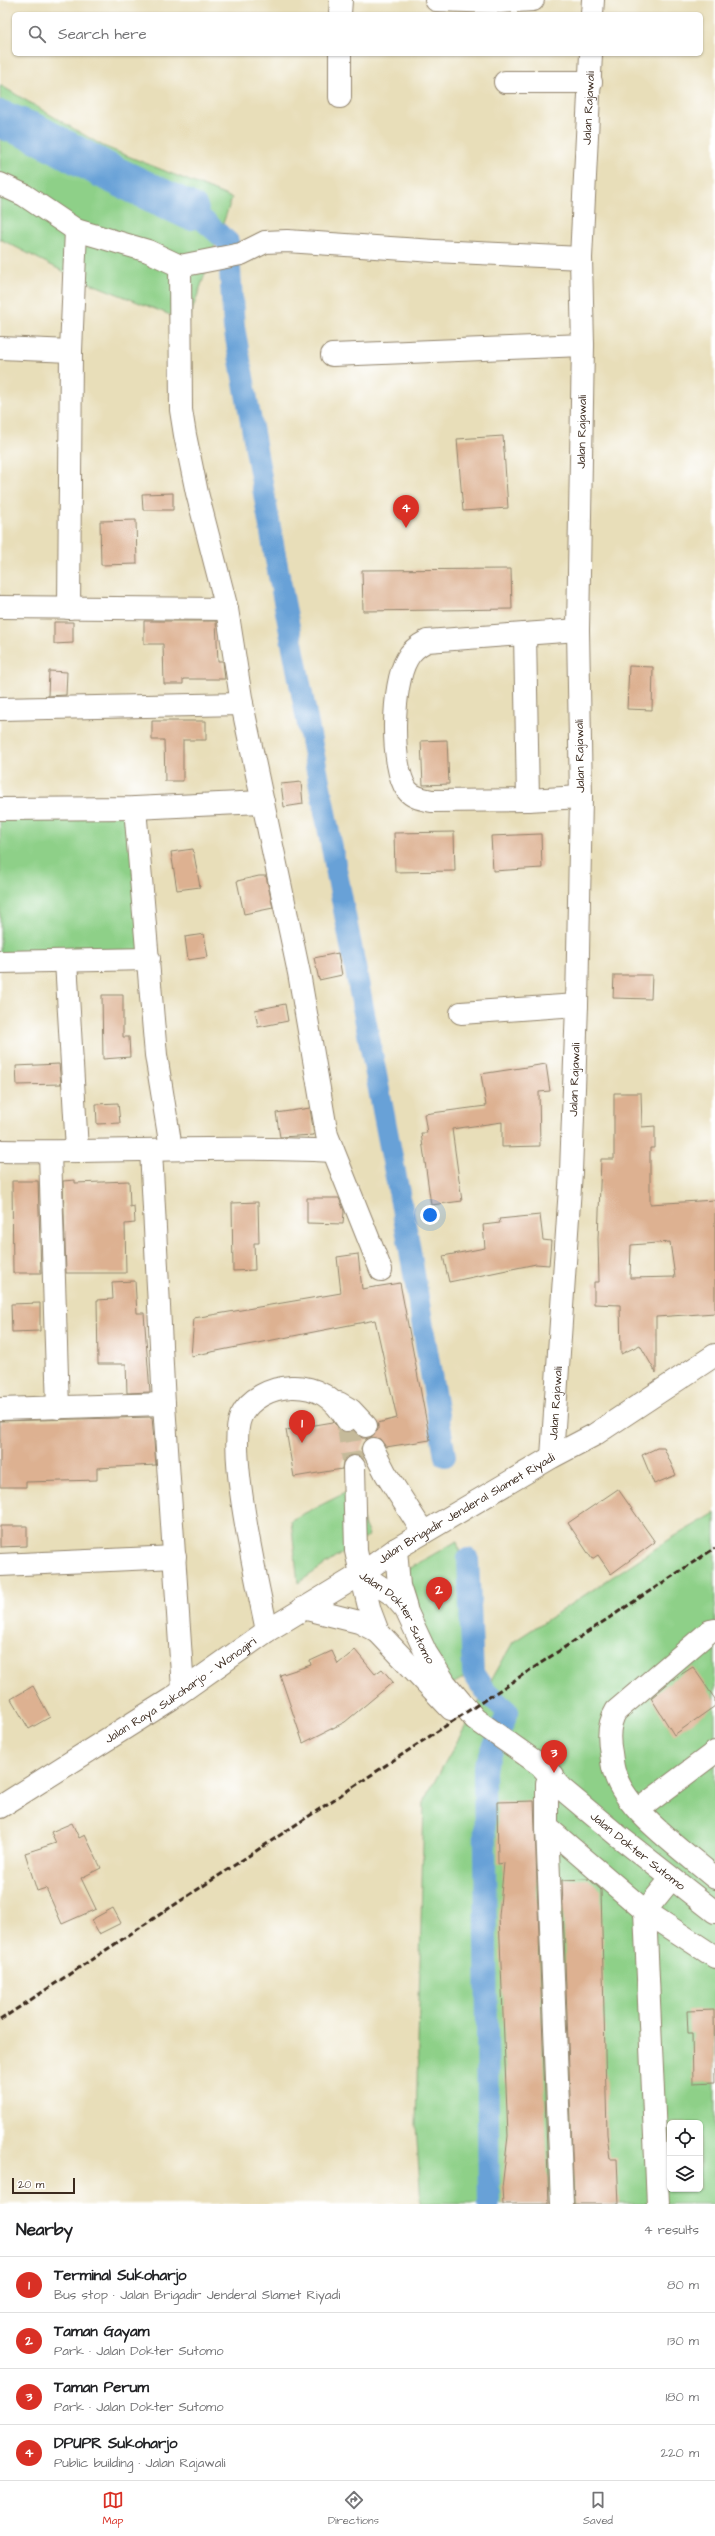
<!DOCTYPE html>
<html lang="en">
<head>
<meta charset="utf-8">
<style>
  :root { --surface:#fff; --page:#f6f6f6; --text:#202124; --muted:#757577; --line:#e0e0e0; --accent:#d93025 }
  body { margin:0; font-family:"Architects Daughter",sans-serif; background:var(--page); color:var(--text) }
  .controls { position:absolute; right:12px; bottom:12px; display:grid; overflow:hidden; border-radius:6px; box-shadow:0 1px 3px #0004 }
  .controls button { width:36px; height:36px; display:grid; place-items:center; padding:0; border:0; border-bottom:1px solid var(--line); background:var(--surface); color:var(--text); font:20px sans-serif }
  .scale { position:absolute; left:12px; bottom:10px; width:63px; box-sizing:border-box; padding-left:4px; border:2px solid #3b2a1e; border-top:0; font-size:11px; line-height:14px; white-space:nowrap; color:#3b2a1e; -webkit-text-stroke:3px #fff; paint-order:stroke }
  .you { position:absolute; left:430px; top:1215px; width:14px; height:14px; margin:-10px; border:3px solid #fff; border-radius:50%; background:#1a73e8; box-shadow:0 0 0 6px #1a73e833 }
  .badge { display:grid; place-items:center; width:26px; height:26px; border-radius:50%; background:var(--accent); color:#fff; font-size:13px; font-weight:700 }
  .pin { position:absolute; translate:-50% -33px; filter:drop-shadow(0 1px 2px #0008) }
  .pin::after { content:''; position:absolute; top:21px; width:14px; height:12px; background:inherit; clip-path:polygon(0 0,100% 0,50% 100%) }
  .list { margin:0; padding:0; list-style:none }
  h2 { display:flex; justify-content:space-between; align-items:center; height:52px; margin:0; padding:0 16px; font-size:17px }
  h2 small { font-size:13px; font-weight:400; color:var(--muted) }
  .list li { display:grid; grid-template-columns:26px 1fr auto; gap:12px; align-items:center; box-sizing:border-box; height:56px; padding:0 16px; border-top:1px solid var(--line) }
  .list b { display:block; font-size:15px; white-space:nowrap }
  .list p { margin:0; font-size:13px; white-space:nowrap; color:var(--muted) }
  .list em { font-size:13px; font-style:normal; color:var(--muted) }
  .icon { flex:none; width:22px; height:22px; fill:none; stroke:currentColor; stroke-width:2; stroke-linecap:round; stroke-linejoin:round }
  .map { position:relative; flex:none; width:715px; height:2204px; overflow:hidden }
  .search { position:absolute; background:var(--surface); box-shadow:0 1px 3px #0004; left:12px; right:12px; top:12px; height:44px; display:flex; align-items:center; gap:10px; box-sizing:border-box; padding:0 14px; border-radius:6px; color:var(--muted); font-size:15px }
  .sheet { height:276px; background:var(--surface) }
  nav { display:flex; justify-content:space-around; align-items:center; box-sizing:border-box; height:56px; border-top:1px solid var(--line); background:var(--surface); font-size:11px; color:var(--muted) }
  nav a { display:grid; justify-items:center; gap:2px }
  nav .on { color:var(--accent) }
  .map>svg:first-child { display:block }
  .green { fill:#8ed088; stroke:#647d53; fill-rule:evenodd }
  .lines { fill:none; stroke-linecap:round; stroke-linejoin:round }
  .canal { stroke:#68a1d7; stroke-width:22 }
  .river { stroke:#68a1d7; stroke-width:38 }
  .building { fill:#ddb191; fill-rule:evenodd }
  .minor-tunnel { stroke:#c5ba9a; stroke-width:22; stroke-dasharray:22 11; stroke-linecap:butt }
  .minor-casing { stroke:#92846c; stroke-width:24 }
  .major-casing { stroke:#92846c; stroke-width:24 }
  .minor { stroke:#fff; stroke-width:22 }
  .major { stroke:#fff; stroke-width:22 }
  .rail { stroke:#3b2a1e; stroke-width:3; stroke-dasharray:6 3; stroke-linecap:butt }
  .labels { text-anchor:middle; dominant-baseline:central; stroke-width:3.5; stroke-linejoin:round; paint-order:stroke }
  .street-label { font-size:12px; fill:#3b2a1e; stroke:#fff }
</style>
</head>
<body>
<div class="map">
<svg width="715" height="2204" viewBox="0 0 715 2204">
  <rect width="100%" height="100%" fill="#fff"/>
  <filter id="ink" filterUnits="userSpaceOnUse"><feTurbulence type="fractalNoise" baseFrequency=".025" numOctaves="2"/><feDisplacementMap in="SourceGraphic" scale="8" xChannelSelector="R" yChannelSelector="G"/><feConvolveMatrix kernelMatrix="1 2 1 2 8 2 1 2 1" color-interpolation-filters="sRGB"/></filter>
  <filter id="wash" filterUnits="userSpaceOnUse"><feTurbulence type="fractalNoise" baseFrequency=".012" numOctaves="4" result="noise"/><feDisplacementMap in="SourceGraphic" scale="16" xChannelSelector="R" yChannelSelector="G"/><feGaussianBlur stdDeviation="0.9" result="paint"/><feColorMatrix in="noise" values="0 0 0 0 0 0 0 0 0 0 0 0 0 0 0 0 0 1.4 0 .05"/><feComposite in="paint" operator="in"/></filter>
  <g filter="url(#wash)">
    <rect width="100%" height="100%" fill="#e8deb9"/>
    <g class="green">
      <path d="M 0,85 L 103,146 L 232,198 L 188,322 L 72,276 L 0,239 Z"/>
      <path d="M 0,809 L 141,814 L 149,959 L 0,962 Z"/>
      <path d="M 349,1491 L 369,1535 L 298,1583 L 291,1520 Z"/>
      <path d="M 715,1513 L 715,2204 L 421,2204 L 416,2125 L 424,1800 L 513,1642 L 670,1539 ZM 670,2123 L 700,2123 L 700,2189 L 670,2189 Z"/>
      <path d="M 457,1541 L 463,1565 L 468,1675 L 451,1685 L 418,1627 L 406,1570 Z"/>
    </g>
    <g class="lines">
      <g class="canal">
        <path d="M 194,212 L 228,242 L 234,327 L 275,555 L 408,1239 L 445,1456"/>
        <path d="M 468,1559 L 473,1673 L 485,1691 L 508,1712 L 484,1769 L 489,2204"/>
      </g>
      <path class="river" d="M 0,119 L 36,133 L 108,172 L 190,211"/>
    </g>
    <g id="blocks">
      <g class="building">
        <path d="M 503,436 L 508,508 L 463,511 L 457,439 Z"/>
        <path d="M 173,493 L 173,510 L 143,510 L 142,494 Z"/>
        <path d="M 136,520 L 137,564 L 101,565 L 100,521 Z"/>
        <path d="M 511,569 L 512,609 L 363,611 L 362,570 Z"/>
        <path d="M 144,621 L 216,621 L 218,661 L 223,661 L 225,679 L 183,679 L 183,684 L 164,684 L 163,644 L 144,644 Z"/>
        <path d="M 54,622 L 73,622 L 73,643 L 54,644 Z"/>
        <path d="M 629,666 L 653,667 L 652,710 L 627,709 Z"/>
        <path d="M 49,671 L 67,672 L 66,695 L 48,696 Z"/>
        <path d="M 152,721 L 206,721 L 206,740 L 183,740 L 183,781 L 165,781 L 164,740 L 152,740 Z"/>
        <path d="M 447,740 L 449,784 L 423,785 L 421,741 Z"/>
        <path d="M 301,782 L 303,804 L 284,807 L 281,784 Z"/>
        <path d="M 454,832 L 455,871 L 395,872 L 394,833 Z"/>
        <path d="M 541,834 L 542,868 L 493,871 L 491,836 Z"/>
        <path d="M 193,849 L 200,887 L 177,890 L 171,852 Z"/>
        <path d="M 259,876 L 266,876 L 273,908 L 244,914 L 237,881 Z"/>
        <path d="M 204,934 L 208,957 L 188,960 L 185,937 Z"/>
        <path d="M 338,953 L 342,975 L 319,980 L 314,958 Z"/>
        <path d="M 614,975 L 652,975 L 651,999 L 613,998 Z"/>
        <path d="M 102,995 L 123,995 L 123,1037 L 129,1037 L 130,1057 L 103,1059 Z"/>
        <path d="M 285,1004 L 288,1021 L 258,1027 L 255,1010 Z"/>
        <path d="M 59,1064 L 61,1084 L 17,1085 L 16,1066 Z"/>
        <path d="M 546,1064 L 550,1091 L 539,1092 L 540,1146 L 502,1147 L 502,1122 L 452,1129 L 462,1201 L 431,1205 L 421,1133 L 427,1133 L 424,1114 L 486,1106 L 481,1074 Z"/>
        <path d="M 614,1093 L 641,1093 L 642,1127 L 655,1126 L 655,1148 L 650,1148 L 650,1204 L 715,1200 L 715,1313 L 656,1317 L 656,1373 L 640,1345 L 621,1354 L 620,1305 L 594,1304 L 594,1282 L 599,1282 L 598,1239 L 601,1159 L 614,1159 ZM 670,1242 L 675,1277 L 630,1278 L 631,1245 Z"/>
        <path d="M 118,1103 L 120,1123 L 97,1124 L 96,1104 Z"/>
        <path d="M 310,1108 L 314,1135 L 280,1137 L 276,1113 Z"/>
        <path d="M 75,1180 L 75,1183 L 129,1181 L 130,1207 L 134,1206 L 135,1223 L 125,1224 L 126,1273 L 66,1273 L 63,1181 Z"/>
        <path d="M 12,1181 L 38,1181 L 41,1273 L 13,1273 Z"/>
        <path d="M 307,1198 L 339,1198 L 344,1211 L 343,1224 L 307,1223 Z"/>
        <path d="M 258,1202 L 259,1243 L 254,1243 L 255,1270 L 233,1271 L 232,1203 Z"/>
        <path d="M 540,1215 L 543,1240 L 551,1241 L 549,1265 L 536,1264 L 449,1282 L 443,1256 L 485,1248 L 483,1225 L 500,1223 L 499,1219 Z"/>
        <path d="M 358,1254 L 362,1289 L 400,1283 L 430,1440 L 386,1447 L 380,1439 L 371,1437 L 378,1430 L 378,1423 L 397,1418 L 375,1320 L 191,1356 L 194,1318 L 341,1293 L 337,1257 Z"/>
        <path d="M 135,1281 L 137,1313 L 144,1313 L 150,1392 L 127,1393 L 126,1364 L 98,1364 L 97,1300 L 113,1299 L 112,1282 Z"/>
        <path d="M 40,1303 L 40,1331 L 12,1332 L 11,1304 Z"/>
        <path d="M 152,1417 L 156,1465 L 97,1468 L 97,1480 L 26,1482 L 26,1487 L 0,1487 L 0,1421 Z"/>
        <path d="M 333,1422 L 342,1431 L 353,1431 L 362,1438 L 367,1438 L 361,1448 L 363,1459 L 353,1455 L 343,1461 L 342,1469 L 294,1477 L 286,1430 Z"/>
        <path d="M 657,1448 L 664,1448 L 676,1475 L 654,1484 L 642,1455 Z"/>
        <path d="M 618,1489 L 655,1542 L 611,1574 L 598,1555 L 592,1559 L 568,1523 Z"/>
        <path d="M 0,1526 L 27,1526 L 27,1546 L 0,1547 Z"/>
        <path d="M 355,1650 L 375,1674 L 382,1669 L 393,1682 L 345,1722 L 303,1743 L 280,1675 L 311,1665 L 310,1661 L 332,1651 L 338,1664 Z"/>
        <path d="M 693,1667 L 715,1699 L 715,1706 L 674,1735 L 651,1698 L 672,1680 Z"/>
        <path d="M 33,1686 L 50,1717 L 29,1729 L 11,1699 Z"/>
        <path d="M 534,1801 L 549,2204 L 503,2204 L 502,2188 L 508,2136 L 499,1916 L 504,1863 L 498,1864 L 497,1802 Z"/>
        <path d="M 72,1823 L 79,1838 L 85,1835 L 101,1868 L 81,1878 L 96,1909 L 62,1924 L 46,1888 L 37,1891 L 25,1853 L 56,1843 L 51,1832 Z"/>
        <path d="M 589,1879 L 601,1890 L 607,2134 L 610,2159 L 617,2159 L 619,2204 L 574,2204 L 562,1880 Z"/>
        <path d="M 113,1908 L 121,1923 L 99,1934 L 91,1920 Z"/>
        <path d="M 714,2010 L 715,2082 L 693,2083 L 692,2033 L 688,2033 L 687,2011 Z"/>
      </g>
    </g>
  </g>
  <g filter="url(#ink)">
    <use href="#blocks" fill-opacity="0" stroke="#92846c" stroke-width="1"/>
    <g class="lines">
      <path class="minor-tunnel" d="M 347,1420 L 354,1467"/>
      <g class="minor-casing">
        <g id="minor">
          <path d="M 436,0 L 500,2 L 533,0"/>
          <path d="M 340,14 L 341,0"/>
          <path d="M 505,82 L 591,82"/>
          <path d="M 340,97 L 340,54"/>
          <path d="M 0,184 L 24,195 L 76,230 L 148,251 L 180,266 L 181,410 L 185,435 L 197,493 L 227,609 L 242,704 L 299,973 L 327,1135 L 381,1270"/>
          <path d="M 180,266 L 241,254 L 265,242 L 287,241 L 434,251 L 581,258"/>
          <path d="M 0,348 L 71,351"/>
          <path d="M 332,355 L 583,345"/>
          <path d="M 0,607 L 227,609"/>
          <path d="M 69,608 L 71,351 L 76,230"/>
          <path d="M 578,630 L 427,641 C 419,645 411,651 407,659 C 392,684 390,766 407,790 C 413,798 423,799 432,801 L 528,800 L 581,797"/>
          <path d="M 525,634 L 528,800"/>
          <path d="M 0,709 L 242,704"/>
          <path d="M 135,808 L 156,1055 L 171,1148"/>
          <path d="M 0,809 L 135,808 L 263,802"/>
          <path d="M 66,961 L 77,1150"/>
          <path d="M 0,962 L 149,959"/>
          <path d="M 461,1013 L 577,1005"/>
          <path d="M 151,1150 L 164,1404 L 183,1689"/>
          <path d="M 0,1151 C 111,1153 222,1145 333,1151"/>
          <path d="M 50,1152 L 58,1408"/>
          <path d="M 339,1403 L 351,1410 L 366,1426"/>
          <path d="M 0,1409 L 164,1404"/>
          <path d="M 373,1449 L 386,1474 L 423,1532"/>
          <path d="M 354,1467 L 356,1551 L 361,1574"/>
          <path d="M 0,1565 L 175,1557"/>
          <path d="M 715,1630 L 710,1631 L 616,1711 C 608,1724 608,1738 611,1753 C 612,1759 612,1767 615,1774 C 626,1811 685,1852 715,1878"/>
          <path d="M 267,1631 C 259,1590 226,1450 241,1416 C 250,1398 271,1388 291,1387 C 317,1386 334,1398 347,1420"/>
          <path d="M 552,1775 L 547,1783 L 547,1827 L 562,2204"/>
          <path d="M 638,1810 L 715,1752"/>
          <path d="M 547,1827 L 645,1911 L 715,1957"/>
          <path d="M 658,2204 L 645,1911 L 671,1879"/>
        </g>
      </g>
      <g class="major-casing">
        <g id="major">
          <path d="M 592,14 L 593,0"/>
          <path id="s1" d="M 552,1457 L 571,1172 L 577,1005 L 581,797 L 578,630 L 583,345 L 581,258 L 591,54"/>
          <path d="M 396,1549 L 399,1586 L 406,1608"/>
          <path id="s2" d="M 361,1574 L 393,1595 L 406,1610 L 426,1653 L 445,1683 L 475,1719 L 540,1765 L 562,1789 L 617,1835 L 715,1912"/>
          <path d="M 361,1574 L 370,1611 L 378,1632 L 451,1709"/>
          <path d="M 303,1608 L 359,1622 L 378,1632"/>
          <path id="s3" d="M 0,1807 L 171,1699 L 267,1631 L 361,1574 L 396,1549 L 552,1457 L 594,1435 L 715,1355"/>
        </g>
      </g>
      <use href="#minor" class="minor"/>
      <use href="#major" class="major"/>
      <path class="rail" d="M 0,2020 L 715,1548"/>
    </g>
  </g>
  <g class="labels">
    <g class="street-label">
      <text stroke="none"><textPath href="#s1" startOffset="1350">Jalan Rajawali</textPath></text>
      <text stroke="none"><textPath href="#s1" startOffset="1026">Jalan Rajawali</textPath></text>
      <text transform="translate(580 756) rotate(-91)">Jalan Rajawali</text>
      <text stroke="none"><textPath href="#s1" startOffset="378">Jalan Rajawali</textPath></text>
      <text stroke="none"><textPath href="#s1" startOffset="54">Jalan Rajawali</textPath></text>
      <text stroke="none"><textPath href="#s3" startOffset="554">Jalan Brigadir Jenderal Slamet Riyadi</textPath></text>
      <text stroke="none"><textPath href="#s2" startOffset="58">Jalan Dokter Sutomo</textPath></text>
      <text stroke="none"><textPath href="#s3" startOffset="215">Jalan Raya Sukoharjo - Wonogiri</textPath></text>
      <text stroke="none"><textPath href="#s2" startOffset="398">Jalan Dokter Sutomo</textPath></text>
    </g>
  </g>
</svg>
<div class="controls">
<button><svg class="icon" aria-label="locate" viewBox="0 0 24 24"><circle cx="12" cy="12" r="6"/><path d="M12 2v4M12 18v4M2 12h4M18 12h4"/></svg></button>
<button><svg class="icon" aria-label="layers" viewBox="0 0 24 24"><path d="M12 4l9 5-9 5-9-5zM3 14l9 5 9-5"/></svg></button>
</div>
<div class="scale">20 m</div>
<div class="you"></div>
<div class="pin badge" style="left:302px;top:1443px">1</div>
<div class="pin badge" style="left:439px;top:1610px">2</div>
<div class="pin badge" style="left:554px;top:1773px">3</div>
<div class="pin badge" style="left:406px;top:528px">4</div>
<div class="search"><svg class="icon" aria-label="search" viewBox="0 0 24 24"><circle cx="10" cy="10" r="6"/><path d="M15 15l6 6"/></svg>Search here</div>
</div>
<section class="sheet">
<h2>Nearby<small>4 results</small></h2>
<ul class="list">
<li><span class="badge">1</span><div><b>Terminal Sukoharjo</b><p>Bus stop · Jalan Brigadir Jenderal Slamet Riyadi</p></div><em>80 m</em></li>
<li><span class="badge">2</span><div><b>Taman Gayam</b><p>Park · Jalan Dokter Sutomo</p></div><em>130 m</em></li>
<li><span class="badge">3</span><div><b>Taman Perum</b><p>Park · Jalan Dokter Sutomo</p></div><em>180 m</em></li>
<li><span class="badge">4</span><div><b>DPUPR Sukoharjo</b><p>Public building · Jalan Rajawali</p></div><em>220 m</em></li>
</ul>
</section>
<nav>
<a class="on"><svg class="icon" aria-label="map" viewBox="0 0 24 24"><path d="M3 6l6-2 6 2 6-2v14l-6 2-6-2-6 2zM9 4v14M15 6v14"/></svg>Map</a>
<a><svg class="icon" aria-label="directions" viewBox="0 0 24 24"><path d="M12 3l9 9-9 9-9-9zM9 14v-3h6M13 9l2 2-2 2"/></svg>Directions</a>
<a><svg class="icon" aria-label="saved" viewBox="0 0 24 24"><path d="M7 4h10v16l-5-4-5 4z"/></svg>Saved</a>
</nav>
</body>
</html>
